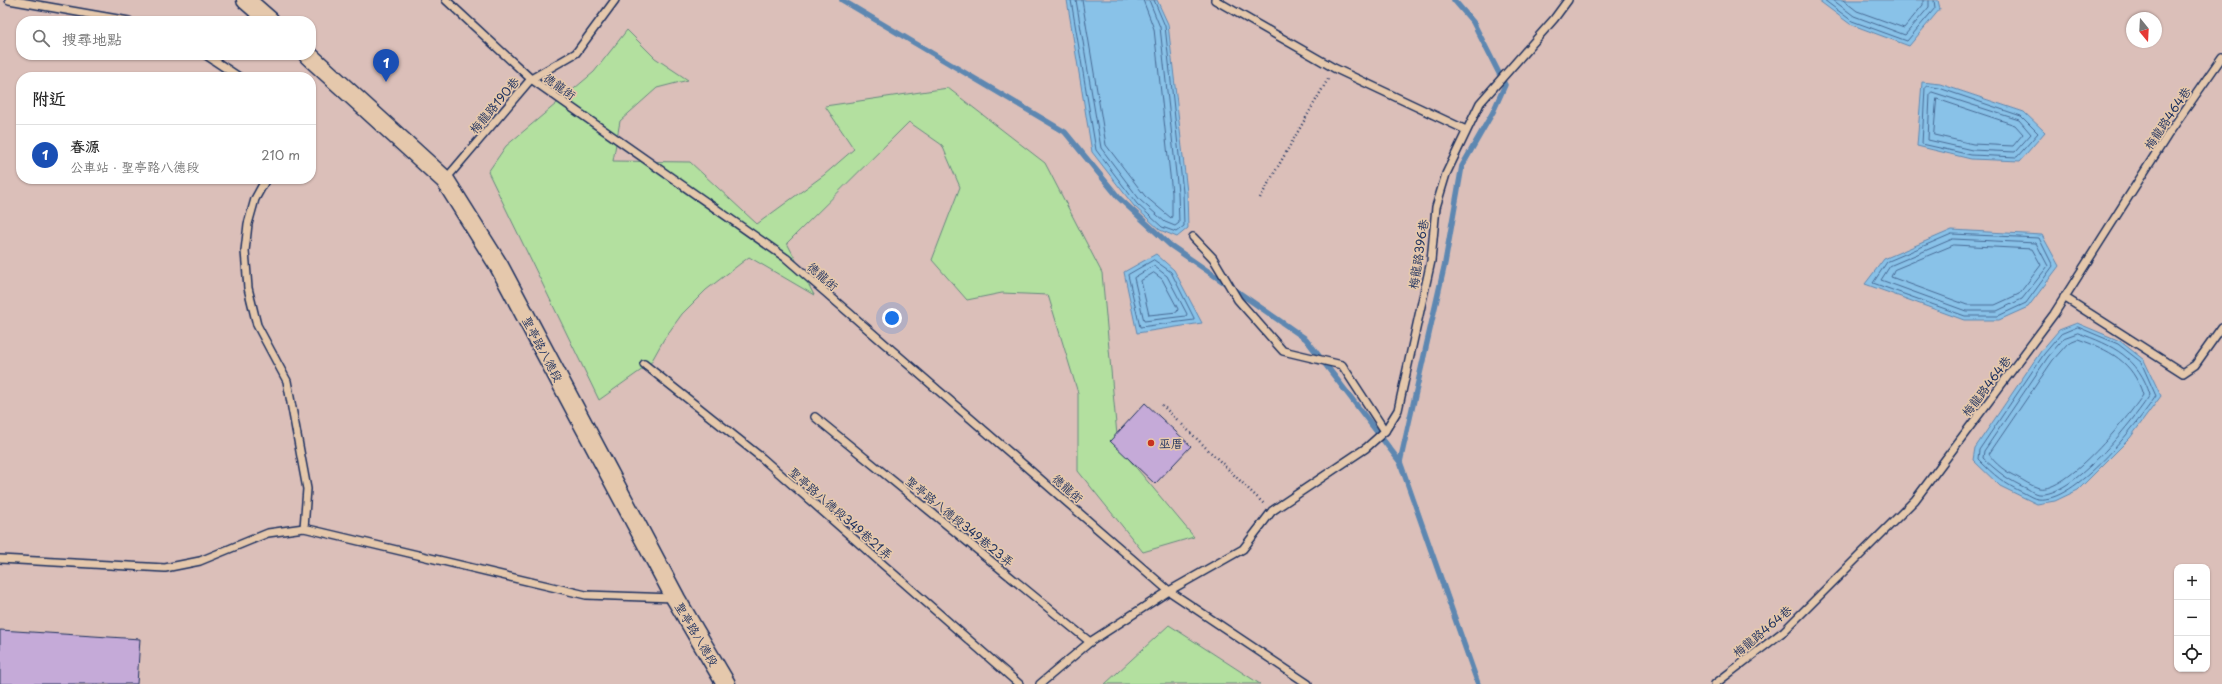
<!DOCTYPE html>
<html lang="zh-TW">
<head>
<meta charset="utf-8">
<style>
  :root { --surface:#fff; --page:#f2f2f2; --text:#222; --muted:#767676; --line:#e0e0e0; --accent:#1a73e8 }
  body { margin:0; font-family:"Playpen Sans","LXGW WenKai TC",sans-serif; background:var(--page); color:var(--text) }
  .controls { position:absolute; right:12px; bottom:12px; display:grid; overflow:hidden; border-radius:8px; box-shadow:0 1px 3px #0004 }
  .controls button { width:36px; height:36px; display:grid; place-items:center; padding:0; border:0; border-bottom:1px solid var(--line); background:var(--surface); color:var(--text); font:20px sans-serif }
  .compass { position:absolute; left:2126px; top:12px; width:36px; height:36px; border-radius:50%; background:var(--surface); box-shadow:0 1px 3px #0004; rotate:162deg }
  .you { position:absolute; left:892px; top:318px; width:14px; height:14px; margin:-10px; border:3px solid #fff; border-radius:50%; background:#1a73e8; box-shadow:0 0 0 6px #1a73e833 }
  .badge { display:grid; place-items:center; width:26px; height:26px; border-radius:50%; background:var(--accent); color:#fff; font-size:13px; font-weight:700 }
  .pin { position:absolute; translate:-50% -33px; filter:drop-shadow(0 1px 2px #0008) }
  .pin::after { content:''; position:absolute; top:21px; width:14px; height:12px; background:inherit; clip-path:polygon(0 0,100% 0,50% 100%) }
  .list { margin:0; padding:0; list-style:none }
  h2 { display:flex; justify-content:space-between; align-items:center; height:52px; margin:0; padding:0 16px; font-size:17px }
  h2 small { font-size:13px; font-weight:400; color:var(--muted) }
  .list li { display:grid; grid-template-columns:26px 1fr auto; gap:12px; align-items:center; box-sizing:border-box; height:60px; padding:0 16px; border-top:1px solid var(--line) }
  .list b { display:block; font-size:15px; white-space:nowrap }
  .list p { margin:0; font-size:13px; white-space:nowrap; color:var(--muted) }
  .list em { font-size:13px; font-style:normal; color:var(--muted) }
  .icon { flex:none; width:22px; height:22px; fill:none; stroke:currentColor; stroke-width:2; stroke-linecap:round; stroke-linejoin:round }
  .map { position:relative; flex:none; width:2222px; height:684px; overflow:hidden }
  .search { position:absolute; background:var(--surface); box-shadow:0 1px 3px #0004; left:16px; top:16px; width:300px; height:44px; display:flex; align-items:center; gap:10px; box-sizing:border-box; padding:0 14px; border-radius:16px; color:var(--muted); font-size:15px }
  .panel { position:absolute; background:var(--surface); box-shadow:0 1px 3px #0004; left:16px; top:72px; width:300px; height:112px; border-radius:16px }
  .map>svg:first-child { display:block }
  .green { fill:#b3e09f; stroke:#67887e }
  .water { fill:#89c2e8; stroke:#5d87b1 }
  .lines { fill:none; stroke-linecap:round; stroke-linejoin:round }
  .shore { stroke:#476a95; stroke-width:1 }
  .stream { stroke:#5d87b1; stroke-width:5.5 }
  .building { fill:#c5aad8; stroke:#1b2f5e }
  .service-casing { stroke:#1b2f5e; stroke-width:10 }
  .tertiary-casing { stroke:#1b2f5e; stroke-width:21 }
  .path { stroke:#1b2f5e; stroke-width:2.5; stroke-dasharray:1 3; stroke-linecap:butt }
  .service { stroke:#e5c8ac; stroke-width:7 }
  .tertiary { stroke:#e5c8ac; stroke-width:18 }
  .poi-dot { fill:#c8321e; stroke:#e5c8ac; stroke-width:1.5 }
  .labels { text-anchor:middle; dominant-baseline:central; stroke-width:3.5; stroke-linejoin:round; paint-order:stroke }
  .street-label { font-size:12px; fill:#1b2f5e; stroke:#e5c8ac }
  .poi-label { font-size:12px; fill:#1b2f5e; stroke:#e5c8ac; text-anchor:start }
</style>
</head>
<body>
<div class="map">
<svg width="2222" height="684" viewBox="0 0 2222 684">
  <rect width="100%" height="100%" fill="#dbbfb9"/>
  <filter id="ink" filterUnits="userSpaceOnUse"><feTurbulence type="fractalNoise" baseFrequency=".025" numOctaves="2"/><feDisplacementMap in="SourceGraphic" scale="8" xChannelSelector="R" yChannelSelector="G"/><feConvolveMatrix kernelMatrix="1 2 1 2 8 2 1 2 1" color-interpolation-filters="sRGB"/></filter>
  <g filter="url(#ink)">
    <g class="green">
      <path d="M 627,30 L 655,58 L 688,80 L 657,88 L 620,121 L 613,161 L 690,162 L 757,224 L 824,175 L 854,149 L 825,106 L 948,88 L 1045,163 L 1102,273 L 1118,446 L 1194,537 L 1143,552 L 1078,471 L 1078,393 L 1048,295 L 1002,293 L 967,300 L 932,260 L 960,187 L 942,145 L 909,122 L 787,243 L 814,295 L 749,257 L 706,290 L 682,314 L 664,339 L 650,364 L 599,400 L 488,172 L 506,146 L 594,72 Z"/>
      <path d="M 1169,625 L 1260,684 L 1105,684 Z"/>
    </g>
    <g class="water">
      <path d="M 1067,0 L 1157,0 L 1168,24 L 1187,192 L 1188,228 L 1177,237 L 1160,230 L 1134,206 L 1092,152 Z"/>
      <path d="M 1818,0 L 1938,0 L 1940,9 L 1909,46 L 1850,24 Z"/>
      <path d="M 1922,82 L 1940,84 L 2024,112 L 2045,132 L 2020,161 L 1971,159 L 1917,146 Z"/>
      <path d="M 1952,230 L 2042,235 L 2059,266 L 2028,307 L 1999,320 L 1964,320 L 1865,284 L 1884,259 Z"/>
      <path d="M 1156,254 L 1174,270 L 1202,323 L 1137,333 L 1124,272 Z"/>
      <path d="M 2077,323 L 2120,341 L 2144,360 L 2161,396 L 2130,438 L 2078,490 L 2055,501 L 2037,504 L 2000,486 L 1973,460 L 1975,448 L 2041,351 L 2059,330 Z"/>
    </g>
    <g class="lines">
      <g class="shore">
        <path d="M 1071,0 L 1096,150 L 1137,204 L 1162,227 L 1176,232 L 1184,226 L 1183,192 L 1165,26 L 1154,0"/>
        <path d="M 1076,0 L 1101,148 L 1140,200 L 1165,222 L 1175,226 L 1179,223 L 1178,192 L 1160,27 L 1149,0"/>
        <path d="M 1082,0 L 1106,145 L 1145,196 L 1171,218 L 1172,216 L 1172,193 L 1154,29 L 1143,0"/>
        <path d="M 1824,0 L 1852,21 L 1907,41 L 1935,8 L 1934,0"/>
        <path d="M 1833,0 L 1854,16 L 1905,35 L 1929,7 L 1929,0"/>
        <path d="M 1843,0 L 1857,11 L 1904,28 L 1923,5 L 1923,0"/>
        <path d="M 1927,86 L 1939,88 L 2021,116 L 2038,133 L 2017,157 L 1971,155 L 1922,144 L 1925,88 Z"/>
        <path d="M 1932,92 L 2019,120 L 2031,134 L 2015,152 L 1972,150 L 1928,140 L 1930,94 Z"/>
        <path d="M 1937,99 L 2015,125 L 2023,134 L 2013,146 L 1973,144 L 1934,135 Z"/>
        <path d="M 1952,234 L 2039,238 L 2053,266 L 2026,303 L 1998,316 L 1965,316 L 1873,283 L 1887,262 Z"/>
        <path d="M 1953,239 L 2036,243 L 2048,266 L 2022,299 L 1997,311 L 1966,311 L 1881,280 L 1890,266 Z"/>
        <path d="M 1954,245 L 2032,249 L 2041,265 L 2019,294 L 1995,305 L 1967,305 L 1891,277 L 1894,270 Z"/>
        <path d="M 1154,260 L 1171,272 L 1194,318 L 1194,320 L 1140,327 L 1128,275 Z"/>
        <path d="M 1154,266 L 1167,276 L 1187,314 L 1186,316 L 1144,321 L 1134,278 Z"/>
        <path d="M 1154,273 L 1162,279 L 1178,309 L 1177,312 L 1149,315 L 1141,281 Z"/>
        <path d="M 2078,327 L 2118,344 L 2141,362 L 2156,396 C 2137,424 2075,504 2038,499 C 2034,499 2028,495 2024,493 C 2003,483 1995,476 1978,459 L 1979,450 L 2044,354 L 2061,334 Z"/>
        <path d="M 2078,333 C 2113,345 2139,358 2150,395 C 2133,421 2072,498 2039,494 C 2035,494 2031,491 2028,489 C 2008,480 1999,473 1983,458 L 1984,451 L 2048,357 L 2064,338 Z"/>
        <path d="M 2078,339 C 2109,350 2133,361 2143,395 C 2129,416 2066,494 2039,488 C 2031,486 2023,480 2017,477 C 2007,473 1994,463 1989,454 L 2053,360 L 2068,343 Z"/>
      </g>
      <g class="stream">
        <path d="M 842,0 L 1065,132 L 1119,198 L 1170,245 L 1306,339 L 1400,462 L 1478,684"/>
        <path d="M 1400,462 L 1445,263 L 1462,166 L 1493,112 L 1505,85 L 1473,22 L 1454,0"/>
      </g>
    </g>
    <g class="building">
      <path d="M 1145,403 L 1191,446 L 1155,484 L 1110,441 Z"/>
      <path d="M 0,630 L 140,639 L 137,684 L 0,684 Z"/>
    </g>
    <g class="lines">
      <g class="service-casing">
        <g id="service">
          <path d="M 9,0 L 129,21"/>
          <path d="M 446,0 L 531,79 L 786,258 L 1169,591 L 1308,684"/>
          <path d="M 1215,0 L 1334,68 L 1466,130"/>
          <path d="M 206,55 L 239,77"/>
          <path d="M 266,179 L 255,199 L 248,224 L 245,251 L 248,288 L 257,325 L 287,381 L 307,489 L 304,528"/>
          <path d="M 445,180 L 531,79 L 576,53 L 615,0"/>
          <path d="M 1193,237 L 1213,258 L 1238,300 L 1283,351 L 1342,365 L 1385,431 L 1398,410 L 1431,261 L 1436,207 L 1446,174 L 1480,103 L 1554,19 L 1568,0"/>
          <path d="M 2064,297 L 2183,373 L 2195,365 L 2222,327"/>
          <path d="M 644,364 L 762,458 L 1019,684"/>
          <path d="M 815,417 L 1090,642"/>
          <path d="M 0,559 L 165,568 L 200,561 L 268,533 L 304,528 L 586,595 L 674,598"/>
          <path d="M 1040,684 L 1090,642 L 1169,591 L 1243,549 L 1272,511 L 1366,448 L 1385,431"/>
          <path d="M 1715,684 L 1784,631 L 1915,500 L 2054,314 L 2167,136 L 2222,57"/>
        </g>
      </g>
      <g class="tertiary-casing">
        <g id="tertiary">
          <path d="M 246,0 L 270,21"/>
          <path d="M 308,55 L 445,180 L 499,266 L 676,599 L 726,684"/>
        </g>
      </g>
      <g class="path">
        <path d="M 1260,198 L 1328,79"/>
        <path d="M 1162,405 L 1264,504"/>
      </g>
      <use href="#service" class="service"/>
      <use href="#tertiary" class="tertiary"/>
    </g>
  </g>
  <circle class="poi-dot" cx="1151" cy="443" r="4"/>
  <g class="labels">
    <g class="street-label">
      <text transform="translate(560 86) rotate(35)">德龍街</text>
      <text transform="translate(494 105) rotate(-50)">梅龍路190巷</text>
      <text transform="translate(2167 118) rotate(-56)">梅龍路464巷</text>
      <text transform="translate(1418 254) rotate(-81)">梅龍路396巷</text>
      <text transform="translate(823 276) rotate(41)">德龍街</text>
      <text transform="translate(543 349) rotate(62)">聖亭路八德段</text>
      <text transform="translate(1986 386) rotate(-53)">梅龍路464巷</text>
      <text transform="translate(1068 488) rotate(41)">德龍街</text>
      <text transform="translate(841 513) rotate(41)">聖亭路八德段349巷21弄</text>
      <text transform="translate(960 521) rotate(39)">聖亭路八德段349巷23弄</text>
      <text transform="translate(1762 631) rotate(-40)">梅龍路464巷</text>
      <text transform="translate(697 634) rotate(59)">聖亭路八德段</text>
    </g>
    <g class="poi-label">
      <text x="1159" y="443">巫厝</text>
    </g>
  </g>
</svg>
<div class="controls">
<button>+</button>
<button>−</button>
<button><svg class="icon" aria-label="locate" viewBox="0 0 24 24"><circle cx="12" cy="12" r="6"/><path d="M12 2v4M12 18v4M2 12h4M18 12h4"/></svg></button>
</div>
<svg class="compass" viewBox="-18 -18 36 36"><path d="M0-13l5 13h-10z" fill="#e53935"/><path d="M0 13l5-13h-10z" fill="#767676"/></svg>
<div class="you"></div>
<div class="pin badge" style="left:386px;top:82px;background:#1a4fb4">1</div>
<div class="search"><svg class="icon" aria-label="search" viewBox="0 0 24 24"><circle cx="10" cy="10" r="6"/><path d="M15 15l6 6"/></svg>搜尋地點</div>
<section class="panel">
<h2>附近<small></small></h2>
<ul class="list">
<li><span class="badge" style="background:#1a4fb4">1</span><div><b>春源</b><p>公車站 · 聖亭路八德段</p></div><em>210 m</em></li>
</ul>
</section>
</div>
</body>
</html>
